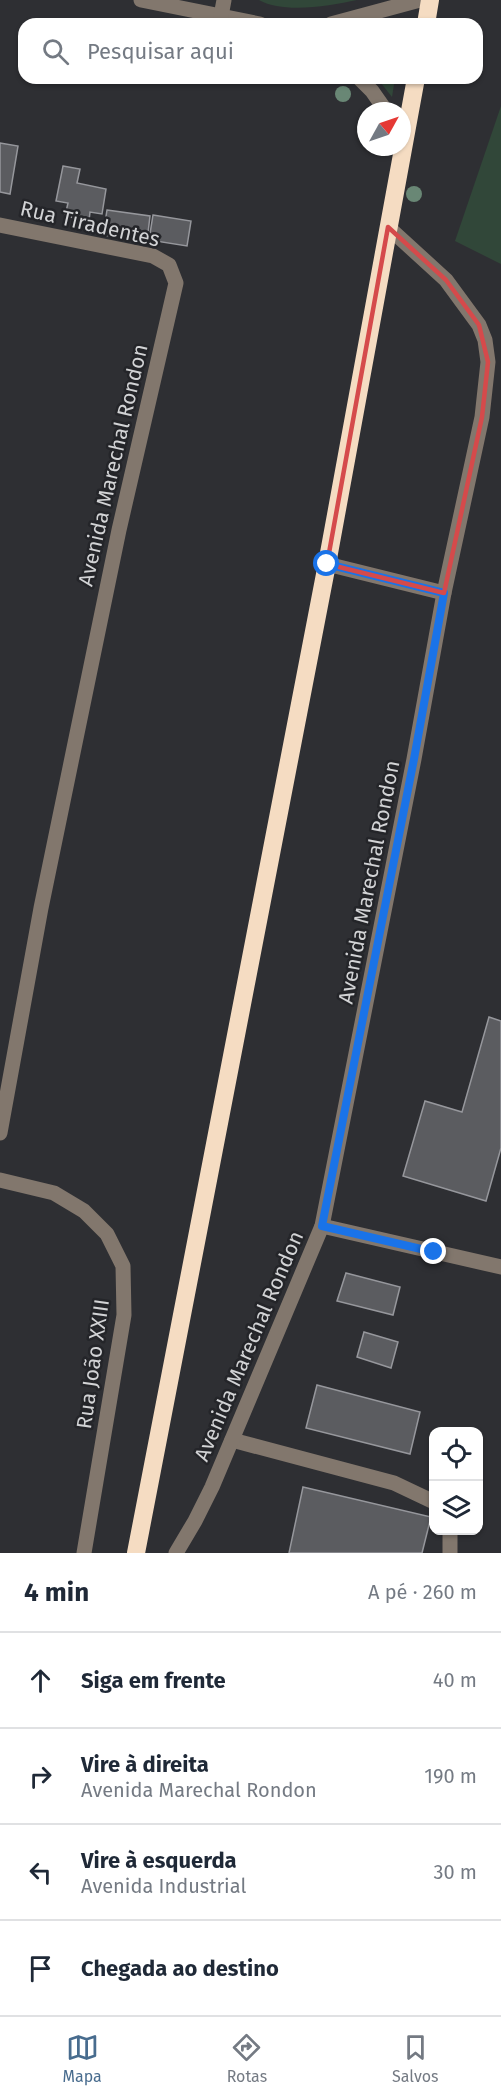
<!DOCTYPE html>
<html lang="pt">
<head>
<meta charset="utf-8">
<style>
  :root { --surface:#fff; --page:#f6f6f7; --text:#1f2937; --muted:#747a83; --line:#e0e1e3; --accent:#486c8e }
  body { margin:0; font-family:"Fira Sans",sans-serif; background:var(--page); color:var(--text) }
  .controls { position:absolute; right:18px; bottom:18px; display:grid; overflow:hidden; border-radius:12px; box-shadow:0 2px 4px #0004 }
  .controls button { width:54px; height:54px; display:grid; place-items:center; padding:0; border:0; border-bottom:2px solid var(--line); background:var(--surface); color:var(--text); font:30px sans-serif }
  .compass { position:absolute; left:357px; top:102px; width:54px; height:54px; border-radius:50%; background:var(--surface); box-shadow:0 2px 4px #0004; rotate:50deg }
  .stop { position:absolute; width:18px; height:18px; margin:-14px; border:4px solid #1a73e8; border-radius:50%; background:#fff }
  .stop.end { background:#1a73e8; border-color:#fff; box-shadow:0 2px 6px #0008 }
  .list { margin:0; padding:0; list-style:none }
  h2 { display:flex; justify-content:space-between; align-items:center; height:78px; margin:0; padding:0 24px; font-size:26px }
  h2 small { font-size:20px; font-weight:400; color:var(--muted) }
  .list li { display:grid; grid-template-columns:39px 1fr auto; gap:18px; align-items:center; box-sizing:border-box; height:96px; padding:0 24px; border-top:2px solid var(--line) }
  .list b { display:block; font-size:22px; white-space:nowrap }
  .list p { margin:0; font-size:20px; white-space:nowrap; color:var(--muted) }
  .list em { font-size:20px; font-style:normal; color:var(--muted) }
  .icon { flex:none; width:33px; height:33px; fill:none; stroke:currentColor; stroke-width:2; stroke-linecap:round; stroke-linejoin:round }
  .map { position:relative; flex:none; width:501px; height:1553px; overflow:hidden }
  .search { position:absolute; background:var(--surface); box-shadow:0 2px 4px #0004; left:18px; right:18px; top:18px; height:66px; display:flex; align-items:center; gap:15px; box-sizing:border-box; padding:0 21px; border-radius:18px; color:var(--muted); font-size:22px }
  .sheet { height:462px; background:var(--surface) }
  nav { display:flex; justify-content:space-around; align-items:center; box-sizing:border-box; height:84px; border-top:2px solid var(--line); background:var(--surface); font-size:16px; color:var(--muted) }
  nav a { display:grid; justify-items:center; gap:3px }
  nav .on { color:var(--accent) }
  .map>svg:first-child { display:block }
  .green { fill:#314739 }
  .building { fill:#5b5c60; stroke:#96979c; stroke-width:1.5 }
  .lines { fill:none; stroke-linecap:round; stroke-linejoin:round }
  .minor { stroke:#82776d; stroke-width:15 }
  .highway { stroke:#f5dcc2; stroke-width:18 }
  .tree { fill:#698775 }
  .route { stroke:#1a73e8; stroke-width:8 }
  .marked { fill:none; stroke:#d54a4b; stroke-width:4.5; stroke-linejoin:round }
  .labels { text-anchor:middle; dominant-baseline:central; stroke-width:5; stroke-linejoin:round; paint-order:stroke }
  .street-label { font-size:21px; fill:#d2d3d5; stroke:#242529 }
</style>
</head>
<body>
<div class="map">
<svg width="501" height="1553" viewBox="0 0 501 1553">
  <rect width="100%" height="100%" fill="#2e2f33"/>
  <g class="green">
    <path d="M 259,0 L 357,0 C 329,6 284,14 259,0 Z"/>
    <path d="M 377,78 L 395,78 L 392,97 Z"/>
    <path d="M 501,106 L 501,264 L 455,241 Z"/>
  </g>
  <g class="building">
    <path d="M 0,143 L 18,146 L 10,194 L 0,192 Z"/>
    <path d="M 63,166 L 80,169 L 77,183 L 106,189 L 102,214 L 90,212 L 89,221 L 65,216 L 68,203 L 56,201 Z"/>
    <path d="M 107,210 L 150,216 L 147,241 L 103,235 Z"/>
    <path d="M 153,215 L 191,221 L 187,246 L 149,240 Z"/>
    <path d="M 489,1017 L 501,1021 L 501,1148 L 486,1201 L 403,1176 L 425,1101 L 462,1112 Z"/>
    <path d="M 346,1273 L 400,1287 L 393,1315 L 337,1301 Z"/>
    <path d="M 364,1332 L 398,1342 L 391,1368 L 357,1357 Z"/>
    <path d="M 317,1385 L 420,1412 L 410,1454 L 306,1428 Z"/>
    <path d="M 303,1487 L 431,1517 L 422,1553 L 289,1553 Z"/>
  </g>
  <g class="lines">
    <g class="minor">
      <path d="M 141,0 L 260,24"/>
      <path d="M 221,16 L 224,0"/>
      <path d="M 331,24 L 420,0"/>
      <path d="M 359,78 L 372,91 L 386,111"/>
      <path d="M 0,225 L 153,256 L 169,265 L 176,283 L 119,530 L 41,908 L 0,1133"/>
      <path d="M 327,564 L 444,593"/>
      <path d="M 0,1180 L 54,1193 L 84,1211 L 107,1234 L 123,1266 L 124,1315 L 84,1553"/>
      <path d="M 322,1226 L 501,1267"/>
      <path d="M 232,1440 L 394,1483 L 434,1502"/>
      <path d="M 176,1553 L 195,1521 L 212,1487 L 322,1226 L 414,759 L 444,593 L 482,417 L 488,362 L 485,340 L 479,325 L 446,280 L 388,227"/>
      <path d="M 450,1553 L 450,1530"/>
    </g>
    <g class="highway">
      <path d="M 426,24 L 430,0"/>
      <path d="M 136,1553 L 327,564 L 416,78"/>
    </g>
  </g>
  <g class="tree">
    <circle cx="343" cy="94" r="8"/>
    <circle cx="414" cy="194" r="8"/>
  </g>
  <g class="lines">
    <path class="route" d="M 327,564 L 444,593 L 414,759 L 322,1226 L 434,1252"/>
  </g>
  <path class="marked" d="M 388,227 L 446,280 L 479,325 L 488,362 L 482,417 L 444,593 L 327,564 Z"/>
  <g class="labels">
    <g class="street-label">
      <text transform="translate(90 224) rotate(13)">Rua Tiradentes</text>
      <text transform="translate(113 465) rotate(-77)">Avenida Marechal Rondon</text>
      <text transform="translate(369 882) rotate(-79)">Avenida Marechal Rondon</text>
      <text transform="translate(249 1346) rotate(-67)">Avenida Marechal Rondon</text>
      <text transform="translate(93 1364) rotate(-82)">Rua João XXIII</text>
    </g>
  </g>
</svg>
<div class="controls">
<button><svg class="icon" aria-label="locate" viewBox="0 0 24 24"><circle cx="12" cy="12" r="6"/><path d="M12 2v4M12 18v4M2 12h4M18 12h4"/></svg></button>
<button><svg class="icon" aria-label="layers" viewBox="0 0 24 24"><path d="M12 4l9 5-9 5-9-5zM3 14l9 5 9-5"/></svg></button>
</div>
<svg class="compass" viewBox="-18 -18 36 36"><path d="M0-13l5 13h-10z" fill="#e53935"/><path d="M0 13l5-13h-10z" fill="#747a83"/></svg>
<div class="stop" style="left:327px;top:564px"></div>
<div class="stop end" style="left:434px;top:1252px"></div>
<div class="search"><svg class="icon" aria-label="search" viewBox="0 0 24 24"><circle cx="10" cy="10" r="6"/><path d="M15 15l6 6"/></svg>Pesquisar aqui</div>
</div>
<section class="sheet">
<h2>4 min<small>A pé · 260 m</small></h2>
<ul class="list">
<li><svg class="icon" aria-label="ahead" viewBox="0 0 24 24"><path d="M12 20V5M6 11l6-6 6 6"/></svg><div><b>Siga em frente</b></div><em>40 m</em></li>
<li><svg class="icon" aria-label="right" viewBox="0 0 24 24"><path d="M7 20v-9h11M14 6l5 5-5 5"/></svg><div><b>Vire à direita</b><p>Avenida Marechal Rondon</p></div><em>190 m</em></li>
<li><svg class="icon" aria-label="left" viewBox="0 0 24 24"><path d="M17 20v-9H6M10 6l-5 5 5 5"/></svg><div><b>Vire à esquerda</b><p>Avenida Industrial</p></div><em>30 m</em></li>
<li><svg class="icon" aria-label="arrive" viewBox="0 0 24 24"><path d="M6 21V4h12l-3 4 3 4H6"/></svg><div><b>Chegada ao destino</b></div></li>
</ul>
</section>
<nav>
<a class="on"><svg class="icon" aria-label="map" viewBox="0 0 24 24"><path d="M3 6l6-2 6 2 6-2v14l-6 2-6-2-6 2zM9 4v14M15 6v14"/></svg>Mapa</a>
<a><svg class="icon" aria-label="directions" viewBox="0 0 24 24"><path d="M12 3l9 9-9 9-9-9zM9 14v-3h6M13 9l2 2-2 2"/></svg>Rotas</a>
<a><svg class="icon" aria-label="saved" viewBox="0 0 24 24"><path d="M7 4h10v16l-5-4-5 4z"/></svg>Salvos</a>
</nav>
</body>
</html>
